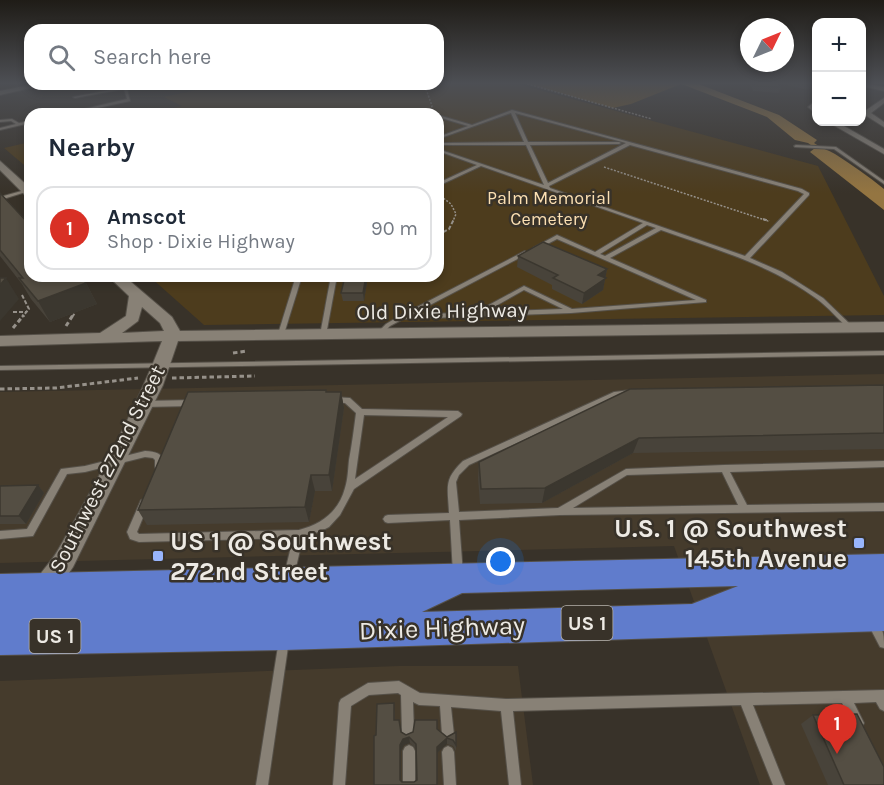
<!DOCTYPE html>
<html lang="en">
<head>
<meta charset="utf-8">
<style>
  :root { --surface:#fff; --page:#f6f6f7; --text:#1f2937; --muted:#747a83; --line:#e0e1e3; --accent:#d93025 }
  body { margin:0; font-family:Karla,sans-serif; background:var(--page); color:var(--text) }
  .controls { position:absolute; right:18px; top:18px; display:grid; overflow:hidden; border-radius:12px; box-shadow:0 3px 9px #0003 }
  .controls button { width:54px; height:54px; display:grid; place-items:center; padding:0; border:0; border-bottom:2px solid var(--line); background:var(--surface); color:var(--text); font:30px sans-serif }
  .compass { position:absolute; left:740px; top:18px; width:54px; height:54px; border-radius:50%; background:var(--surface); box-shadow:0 3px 9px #0003; rotate:47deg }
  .you { position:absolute; left:501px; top:562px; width:21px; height:21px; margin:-15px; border:4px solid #fff; border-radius:50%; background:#1a73e8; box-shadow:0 0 0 9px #1a73e833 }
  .badge { display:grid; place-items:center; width:39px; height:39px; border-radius:50%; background:var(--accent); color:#fff; font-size:20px; font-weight:700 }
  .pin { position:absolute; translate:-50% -50px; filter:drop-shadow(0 2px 3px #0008) }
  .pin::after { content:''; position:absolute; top:32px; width:21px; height:18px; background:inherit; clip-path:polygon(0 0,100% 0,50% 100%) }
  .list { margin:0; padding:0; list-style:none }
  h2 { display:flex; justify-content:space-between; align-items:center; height:78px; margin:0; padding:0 24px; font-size:26px }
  h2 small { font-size:20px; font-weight:400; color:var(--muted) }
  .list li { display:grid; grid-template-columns:39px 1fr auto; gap:18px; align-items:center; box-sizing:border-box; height:84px; margin:0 12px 12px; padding:0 12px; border:2px solid var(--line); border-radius:18px }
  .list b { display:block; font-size:22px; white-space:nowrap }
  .list p { margin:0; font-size:20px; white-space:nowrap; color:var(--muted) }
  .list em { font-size:20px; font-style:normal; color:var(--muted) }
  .icon { flex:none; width:33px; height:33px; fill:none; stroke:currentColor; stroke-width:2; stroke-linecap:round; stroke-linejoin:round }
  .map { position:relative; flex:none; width:884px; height:785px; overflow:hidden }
  .search { position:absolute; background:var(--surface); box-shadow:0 3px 9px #0003; left:24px; top:24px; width:420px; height:66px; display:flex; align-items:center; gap:15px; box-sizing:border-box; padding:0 21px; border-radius:18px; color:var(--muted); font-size:22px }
  .panel { position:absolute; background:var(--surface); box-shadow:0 3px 9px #0003; left:24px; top:108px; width:420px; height:174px; border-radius:18px }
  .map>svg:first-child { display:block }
  .built { fill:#453b2c }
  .green { fill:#4d3c1d }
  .forest { fill:#775924 }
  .water { fill:#947541 }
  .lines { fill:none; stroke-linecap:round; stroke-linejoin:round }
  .service-casing { stroke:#555048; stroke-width:2 }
  .minor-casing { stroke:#555048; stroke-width:2 }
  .tertiary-casing { stroke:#555048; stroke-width:2 }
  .trunk-casing { stroke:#555048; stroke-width:2 }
  .path-far2 { stroke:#96918a; stroke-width:1.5; stroke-dasharray:2 1.5; stroke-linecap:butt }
  .path-far1 { stroke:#96918a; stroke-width:2; stroke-dasharray:4 2; stroke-linecap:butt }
  .path { stroke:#96918a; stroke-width:3; stroke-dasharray:4.5 3; stroke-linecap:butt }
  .service { fill:#888176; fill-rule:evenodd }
  .minor { fill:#888176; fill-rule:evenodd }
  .tertiary { fill:#888176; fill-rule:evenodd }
  .trunk { fill:#607ccc; fill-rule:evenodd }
  .wall { fill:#48433a; fill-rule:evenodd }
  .shaded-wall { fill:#3b372f }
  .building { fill:#544e43; stroke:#3b372f; stroke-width:1.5; fill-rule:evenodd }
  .poi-dot { fill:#98b5fd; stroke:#383229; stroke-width:2 }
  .labels { text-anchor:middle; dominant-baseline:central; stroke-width:5; stroke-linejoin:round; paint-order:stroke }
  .far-park-label { font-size:18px; fill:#fbdfb2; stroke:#383229 }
  .shield { fill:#383229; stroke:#b7b3ac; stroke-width:1.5 }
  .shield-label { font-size:20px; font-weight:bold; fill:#edeae4 }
  .street-label { font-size:21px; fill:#edeae4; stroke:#383229 }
  .near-poi-label { font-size:26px; font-weight:bold; fill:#edeae4; stroke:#383229; text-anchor:end }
  .near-street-label { font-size:26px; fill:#edeae4; stroke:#383229 }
</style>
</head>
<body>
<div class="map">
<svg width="884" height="785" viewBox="0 0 884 785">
  <rect width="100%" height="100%" fill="#383229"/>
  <g class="built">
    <path d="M 884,374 L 884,785 L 760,785 L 674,546 L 0,563 L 0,392 Z"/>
    <path d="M 399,666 L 518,666 L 533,785 L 0,785 L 0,681 Z"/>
  </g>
  <g class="green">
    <path d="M 513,83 L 818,166 L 884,296 L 884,315 L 204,325 L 149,276 L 438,276 L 438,114 L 150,114 L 182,106 L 164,97 L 225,84 Z"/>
    <path d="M 30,142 L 30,170 L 4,148 Z"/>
  </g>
  <path class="forest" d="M 528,84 L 679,83 L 681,84 L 631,104 L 613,108 Z"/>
  <path class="water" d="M 679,83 L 696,83 L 779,115 L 817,140 L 814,143 C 821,148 828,150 835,154 C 852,165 868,176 884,189 L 884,210 L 810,152 L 815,148 L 808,143 L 795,140 L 767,117 Z"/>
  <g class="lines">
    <g class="service-casing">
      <g id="service">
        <path d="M 125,87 L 127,88 L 130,101 L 70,114 L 63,114 L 127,99 L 124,89 L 75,98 L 73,97 Z"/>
        <path d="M 512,110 L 802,189 L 809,193 L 809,195 L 750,258 L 782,272 L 823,298 L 853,327 L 850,329 L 848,328 C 838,319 828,307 817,299 C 771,265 715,249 661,230 L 610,258 L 706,300 L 706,302 L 571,313 L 403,319 L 390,326 L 381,335 L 377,335 L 376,334 L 386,324 L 396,318 L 525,251 L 528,253 L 527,254 L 411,315 L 476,312 L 524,286 L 572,309 L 696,300 L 557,239 L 538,249 L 533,248 L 557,235 L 595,252 L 643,223 L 481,166 L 438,186 L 438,183 L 477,165 L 438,151 L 438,149 L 544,185 L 526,145 L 438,145 L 438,143 L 524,142 L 511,113 L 438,139 L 438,137 L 468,126 L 438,117 L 438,115 L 472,125 ZM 515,113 L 626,143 L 548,183 L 530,145 L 619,144 L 621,143 L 619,142 L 528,142 ZM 630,145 L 798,191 L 804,194 L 745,256 L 550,188 L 549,186 ZM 647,225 L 656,228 L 605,256 L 600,254 ZM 524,290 L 563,309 L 485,312 Z"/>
        <path d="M 12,119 L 19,123 L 30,121 L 30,123 L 0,130 L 0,128 L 16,124 L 11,121 L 0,122 L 0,120 Z"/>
        <path d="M 796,145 L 836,147 L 884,181 L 884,184 L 834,149 L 795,147 L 794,146 Z"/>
        <path d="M 25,190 L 29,191 L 0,200 L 0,197 Z"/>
        <path d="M 296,276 L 302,276 L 284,334 L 283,335 L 279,335 L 278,334 Z"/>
        <path d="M 331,276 L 337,276 L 326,335 L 323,337 L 320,335 Z"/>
        <path d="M 884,351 L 884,355 L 0,370 L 0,366 Z"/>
        <path d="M 631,390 L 635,393 L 634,395 L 618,396 L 469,465 L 459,475 L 456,482 L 459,512 L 558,508 L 626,469 L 724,465 L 884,461 L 884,467 L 730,472 L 747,505 L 884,503 L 884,511 L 560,515 L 459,520 L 463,574 L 462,577 L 458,579 L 454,577 L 453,574 L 450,520 L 388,523 L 385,522 L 383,519 L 385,516 L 388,515 L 449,513 C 448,487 443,480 463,461 L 614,392 ZM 722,472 L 738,505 L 573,508 L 627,475 Z"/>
        <path d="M 333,397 L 350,398 L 362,409 L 458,411 L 462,414 L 461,416 L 354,489 L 340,515 L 329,527 L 321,531 L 303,537 L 294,576 L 293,579 L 289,581 L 285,579 L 284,576 L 293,538 L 139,542 L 130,539 L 127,532 L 141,500 L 144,499 L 147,500 L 149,503 L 137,532 L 139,534 L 299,530 C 322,524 339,511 345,488 C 348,479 348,469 349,460 C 352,444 354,428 356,413 L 345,403 L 330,402 L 329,400 ZM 364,415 L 448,417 L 355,479 Z"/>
        <path d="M 192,400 L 196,403 L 192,406 L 144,407 L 140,404 L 144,401 Z"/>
        <path d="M 145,451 C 158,452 166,454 162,469 L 159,470 L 156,469 L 155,467 L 155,460 L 153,458 L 145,457 L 85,472 L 67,474 L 33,536 L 0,539 L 0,531 L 27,529 L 61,469 L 85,466 Z"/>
        <path d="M 873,619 C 884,625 884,637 884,648 L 880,647 L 868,624 L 869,620 Z"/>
        <path d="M 284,635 L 288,636 L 289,640 L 268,785 L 256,785 L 279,640 L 280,636 Z"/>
        <path d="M 399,681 L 420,693 L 506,699 L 884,690 L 884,711 L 880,709 L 876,702 L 854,703 L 864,723 L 862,727 L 858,729 L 854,727 L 842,703 L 753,705 L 785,785 L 773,785 L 741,705 L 513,711 L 521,785 L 509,785 L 501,711 L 451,707 L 454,735 L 452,739 L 448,741 L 444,739 L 442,735 L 440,706 L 419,705 L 413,702 L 414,733 L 412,737 L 408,739 L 404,737 L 402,733 L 401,695 L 398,693 L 369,695 L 351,706 L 345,785 L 333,785 L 339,703 L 341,699 L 368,683 Z"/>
        <path d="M 409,745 L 413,747 L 415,751 L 415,785 L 403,785 L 403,751 L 405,747 Z"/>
        <path d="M 448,746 L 452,748 L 454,752 L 456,785 L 444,785 L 442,752 L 444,748 Z"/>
      </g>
    </g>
    <g class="minor-casing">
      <g id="minor">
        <path d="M 862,83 L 884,87 L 884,91 L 862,86 Z"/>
        <path d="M 35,84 L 48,84 L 0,95 L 0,91 Z"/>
        <path d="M 884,98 L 884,103 L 871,113 L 884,122 L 884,127 L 862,113 Z"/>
        <path d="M 816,100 L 816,114 L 808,107 Z"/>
        <path d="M 828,122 L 837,122 L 884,149 L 884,154 Z"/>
      </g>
    </g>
    <g class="tertiary-casing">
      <g id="tertiary">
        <path d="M 0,161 L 30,188 L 30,197 L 26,196 L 0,170 Z"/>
        <path d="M 108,276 L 124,276 L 172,317 L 180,331 L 884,322 L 884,332 L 178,341 L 163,385 L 73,567 L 51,599 L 42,602 L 33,599 L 30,591 C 37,575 50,564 58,550 C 96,483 134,413 162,341 L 0,346 L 0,336 L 100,333 L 126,316 L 129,296 ZM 142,307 L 160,323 L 164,331 L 122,333 L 138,321 Z"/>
      </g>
    </g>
    <g class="trunk-casing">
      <path id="trunk" d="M 884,554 L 884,631 L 284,650 L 0,655 L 0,574 ZM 738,586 L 692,604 L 422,612 L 462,593 Z"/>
    </g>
    <g class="path-far2">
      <path d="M 524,83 L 652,119"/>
      <path d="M 426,89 L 432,106 L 430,113"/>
      <path d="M 604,167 L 768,221"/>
      <path d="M 438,194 L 451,204 L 456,214 L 453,221"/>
    </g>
    <g class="path-far1">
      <path d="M 763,219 L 769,221"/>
      <path d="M 438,235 L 449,229 L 454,219"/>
      <path d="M 22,295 L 29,309 L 22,317"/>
      <path d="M 13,312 L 26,312"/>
      <path d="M 72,317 L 75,313"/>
    </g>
    <g class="path">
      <path d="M 66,326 L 73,315"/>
      <path d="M 13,328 L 24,315"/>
      <path d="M 233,353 L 247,351"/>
      <path d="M 172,378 L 255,376"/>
      <path d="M 0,389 L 56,388 L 138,378"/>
    </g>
    <use href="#service" class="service"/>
    <use href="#minor" class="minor"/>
    <use href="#tertiary" class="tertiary"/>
    <use href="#trunk" class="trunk"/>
  </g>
  <g class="wall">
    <path d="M 750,83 L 816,83 L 808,90 L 778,83 L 781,87 L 779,93 L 753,91 Z"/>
    <path d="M 0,193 L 86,283 L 97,304 L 50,322 L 31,299 L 22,284 L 0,256 Z"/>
    <path d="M 518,256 L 607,269 L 603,290 L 582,304 L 552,289 L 552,285 L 517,267 Z"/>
    <path d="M 368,276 L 364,301 L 343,301 L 341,293 Z"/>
    <path d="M 884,385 L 884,449 L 633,453 L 542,503 L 480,504 L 478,478 L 479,462 Z"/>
    <path d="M 326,390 L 327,392 L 341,392 L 344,408 L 332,491 L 315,491 L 309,522 L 147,525 L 138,510 Z"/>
    <path d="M 38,485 L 44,493 L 26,524 L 0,524 L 0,486 Z"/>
    <path d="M 395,709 L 395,720 L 401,732 L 406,735 L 437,729 L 447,737 L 456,732 L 456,751 L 453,746 L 447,744 L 437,753 L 437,785 L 374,785 ZM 410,743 L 416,749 L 417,780 L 414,782 L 402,782 L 401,781 L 401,751 L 404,745 Z"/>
    <path d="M 813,715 L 884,785 L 828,785 L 801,724 Z"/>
  </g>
  <g class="shaded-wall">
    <path d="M 813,83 L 816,83 L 816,86 L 808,90 L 811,84 Z"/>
    <path d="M 86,84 L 104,84 L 87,87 Z"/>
    <path d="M 607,269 L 603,290 L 582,304 L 584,293 L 598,275 Z"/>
    <path d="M 366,276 L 368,276 L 364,301 L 363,293 Z"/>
    <path d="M 6,278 L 19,299 L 0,321 L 0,285 Z"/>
    <path d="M 86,283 L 97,304 L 50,322 L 38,301 Z"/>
    <path d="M 341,392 L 344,408 L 332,491 L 329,475 Z"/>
    <path d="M 639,438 L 633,453 L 542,503 L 545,488 Z"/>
    <path d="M 311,475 L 315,491 L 309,522 L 305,507 Z"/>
    <path d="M 38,485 L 44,493 L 26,524 L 19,516 Z"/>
    <path d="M 409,737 L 410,743 L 404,745 L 401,751 L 401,785 L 400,780 L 400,745 L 403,739 Z"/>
    <path d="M 447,738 L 447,744 L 437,753 L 437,747 Z"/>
  </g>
  <g class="building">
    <path d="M 754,83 L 778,83 L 781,87 L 755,86 Z"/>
    <path d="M 0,193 L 30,225 L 30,276 L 80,276 L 86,283 L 38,301 L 19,278 L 23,278 L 0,250 Z"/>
    <path d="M 543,242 L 607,269 L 598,275 L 606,278 L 584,293 L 553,278 L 558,275 L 518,256 Z"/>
    <path d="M 345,276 L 366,276 L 363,293 L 341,293 Z"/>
    <path d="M 0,278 L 6,278 L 0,285 Z"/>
    <path d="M 884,385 L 884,433 L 639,438 L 545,488 L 481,489 L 479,462 L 630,389 Z"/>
    <path d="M 326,390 L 326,392 L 341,392 L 329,475 L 311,475 L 305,507 L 138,510 L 188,392 Z"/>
    <path d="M 38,485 L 19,516 L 0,516 L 0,486 Z"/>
    <path d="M 394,703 L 394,720 L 399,720 L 401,732 L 406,735 L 413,732 L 415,720 L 437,720 L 437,729 L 447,737 L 456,732 L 456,745 L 453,740 L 447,738 L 437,747 L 437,785 L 374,785 L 374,736 L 376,735 L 377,704 ZM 409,737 L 416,744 L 417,780 L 414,782 L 402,782 L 400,780 L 400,745 L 403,739 Z"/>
    <path d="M 857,714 L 884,767 L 884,785 L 844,785 L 813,715 Z"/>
  </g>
  <linearGradient id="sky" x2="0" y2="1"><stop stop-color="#1f1c17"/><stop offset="0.43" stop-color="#4d4f54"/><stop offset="1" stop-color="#4d4f54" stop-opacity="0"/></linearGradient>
  <rect width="884" height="193" fill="url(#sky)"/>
  <g class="poi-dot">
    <rect x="853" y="537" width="12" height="12" rx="3"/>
    <rect x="152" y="550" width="12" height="12" rx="3"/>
  </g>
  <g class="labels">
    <g class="far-park-label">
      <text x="549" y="198">Palm Memorial<tspan x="549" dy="21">Cemetery</tspan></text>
    </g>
    <g class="shield">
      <rect x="561.5" y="606" width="51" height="34" rx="4.5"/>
      <rect x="29.5" y="619" width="51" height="34" rx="4.5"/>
    </g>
    <g class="shield-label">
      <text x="587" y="623">US 1</text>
      <text x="55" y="636">US 1</text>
    </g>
    <g class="street-label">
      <text transform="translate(442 311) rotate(-1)">Old Dixie Highway</text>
      <text transform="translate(107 469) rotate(-63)">Southwest 272nd Street</text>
    </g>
    <g class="near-poi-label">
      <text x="847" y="528">U.S. 1 @ Southwest<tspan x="847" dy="30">145th Avenue</tspan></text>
      <text x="170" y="541" text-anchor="start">US 1 @ Southwest<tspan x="170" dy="30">272nd Street</tspan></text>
    </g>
    <g class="near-street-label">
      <text transform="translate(442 628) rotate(-2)">Dixie Highway</text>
    </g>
  </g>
</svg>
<div class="controls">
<button>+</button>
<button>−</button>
</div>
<svg class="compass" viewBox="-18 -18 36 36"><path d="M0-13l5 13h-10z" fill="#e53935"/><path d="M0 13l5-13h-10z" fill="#747a83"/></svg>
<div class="you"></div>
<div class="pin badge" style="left:837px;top:754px">1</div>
<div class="search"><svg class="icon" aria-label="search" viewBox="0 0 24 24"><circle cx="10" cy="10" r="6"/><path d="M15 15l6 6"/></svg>Search here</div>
<section class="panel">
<h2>Nearby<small></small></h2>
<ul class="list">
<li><span class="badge">1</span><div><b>Amscot</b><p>Shop · Dixie Highway</p></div><em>90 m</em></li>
</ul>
</section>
</div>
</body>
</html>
